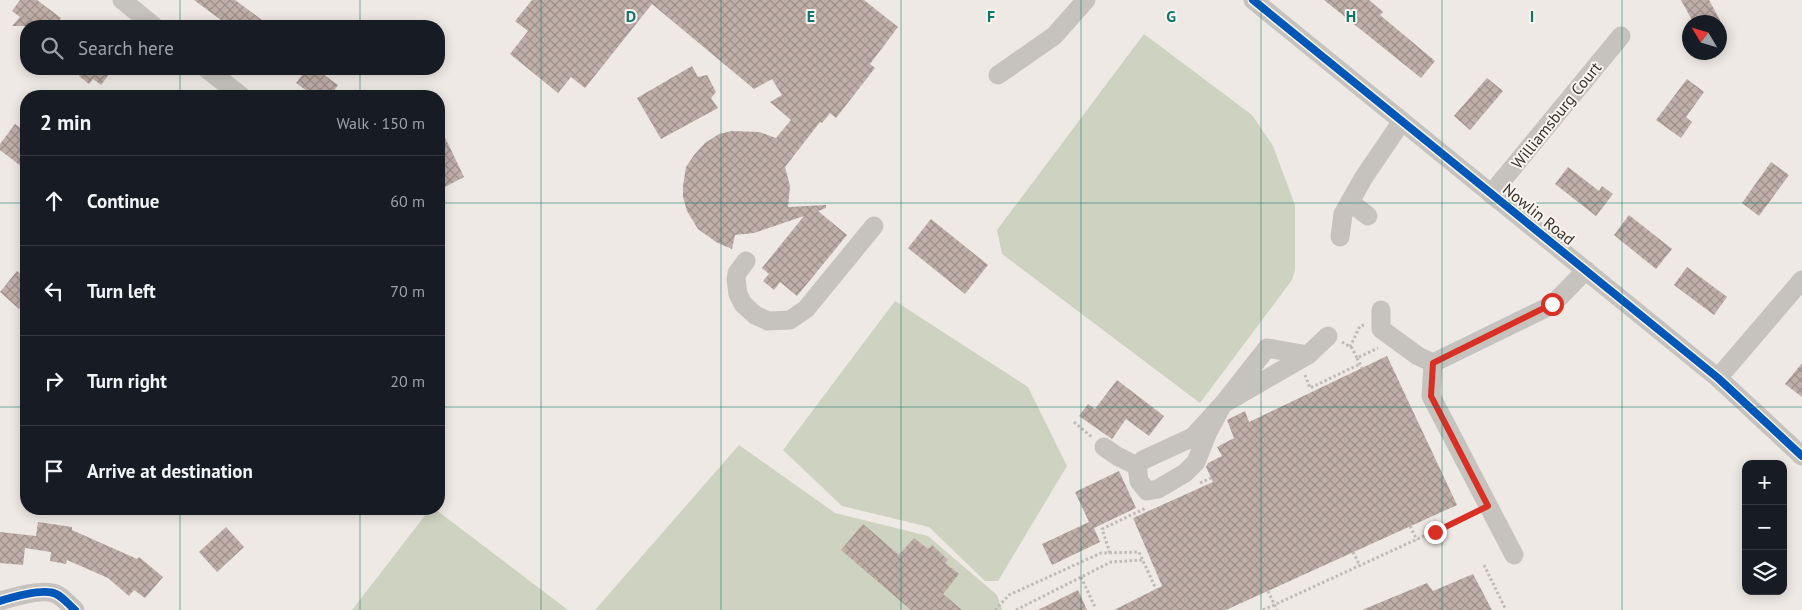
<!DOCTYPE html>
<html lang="en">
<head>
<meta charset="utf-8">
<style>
  :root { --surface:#171b24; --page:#20242c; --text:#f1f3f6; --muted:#9ea1a6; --line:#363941 }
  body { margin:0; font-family:"PT Sans",sans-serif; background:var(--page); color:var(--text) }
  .controls { position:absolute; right:15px; bottom:15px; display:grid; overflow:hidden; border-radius:10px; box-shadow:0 2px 12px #0003 }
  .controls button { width:45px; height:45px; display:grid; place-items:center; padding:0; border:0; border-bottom:1px solid var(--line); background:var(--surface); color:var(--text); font:25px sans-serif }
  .compass { position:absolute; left:1682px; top:15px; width:45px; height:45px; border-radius:50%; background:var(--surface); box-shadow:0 2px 12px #0003; rotate:308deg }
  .stop { position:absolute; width:15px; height:15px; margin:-11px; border:4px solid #d93025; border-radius:50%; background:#fff }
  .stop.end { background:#d93025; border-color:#fff; box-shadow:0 1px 5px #0008 }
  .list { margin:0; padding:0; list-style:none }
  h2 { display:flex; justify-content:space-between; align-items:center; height:65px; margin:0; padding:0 20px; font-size:21px }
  h2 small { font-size:16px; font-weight:400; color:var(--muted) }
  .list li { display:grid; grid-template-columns:32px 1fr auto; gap:15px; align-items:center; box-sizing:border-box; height:90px; padding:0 20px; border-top:1px solid var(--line) }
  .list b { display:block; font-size:19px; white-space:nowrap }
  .list em { font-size:16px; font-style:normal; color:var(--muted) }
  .icon { flex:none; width:28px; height:28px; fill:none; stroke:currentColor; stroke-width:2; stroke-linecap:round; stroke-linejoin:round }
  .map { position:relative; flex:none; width:1802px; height:610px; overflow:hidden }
  .search { position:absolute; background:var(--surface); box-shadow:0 2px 12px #0003; left:20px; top:20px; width:425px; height:55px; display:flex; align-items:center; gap:12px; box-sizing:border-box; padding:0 18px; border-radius:20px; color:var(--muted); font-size:19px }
  .panel { position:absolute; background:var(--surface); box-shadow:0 2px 12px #0003; left:20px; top:90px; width:425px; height:425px; border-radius:20px }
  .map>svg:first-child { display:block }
  .garden { fill:#ced2c0 }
  .building { fill:url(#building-cross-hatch) }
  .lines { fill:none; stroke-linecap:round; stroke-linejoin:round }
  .path { stroke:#bfbab6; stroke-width:3; stroke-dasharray:2.5 2.5; stroke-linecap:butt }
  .minor { stroke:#c6c2bd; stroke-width:19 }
  .cycleway-casing { stroke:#f9f4ed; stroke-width:11 }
  .cycleway { stroke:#0057b8; stroke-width:8 }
  .route { stroke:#d93025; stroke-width:6 }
  .grid { fill:none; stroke:#0f766e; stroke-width:1; stroke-opacity:0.55 }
  .labels { text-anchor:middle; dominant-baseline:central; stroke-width:4; stroke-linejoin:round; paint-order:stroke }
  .street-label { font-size:16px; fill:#38302b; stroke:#f9f4ed }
  .grid-label { font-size:16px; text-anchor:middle; font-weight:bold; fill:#0f766e; stroke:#f9f4ed; stroke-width:4; stroke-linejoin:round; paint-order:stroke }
</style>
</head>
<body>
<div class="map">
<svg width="1802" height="610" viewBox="0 0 1802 610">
  <defs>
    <pattern id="building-cross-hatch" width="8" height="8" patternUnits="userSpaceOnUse" patternTransform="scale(1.25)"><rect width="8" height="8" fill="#c0afa8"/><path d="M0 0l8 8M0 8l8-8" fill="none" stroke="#9d8f89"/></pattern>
  </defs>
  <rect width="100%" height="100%" fill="#eee9e4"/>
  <g class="garden">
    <path d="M 1144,34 L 1252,115 L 1273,146 L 1295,205 L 1295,270 L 1292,280 L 1200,403 L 1002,254 L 997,230 Z"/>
    <path d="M 895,301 L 1028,387 L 1067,466 L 998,581 L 985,581 L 929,527 L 842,506 L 783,450 Z"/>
    <path d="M 739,445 L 835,513 L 928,536 L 997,595 L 1002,610 L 595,610 Z"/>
    <path d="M 430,509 L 435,509 L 568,610 L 352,610 Z"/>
  </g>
  <g class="building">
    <path d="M 20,0 L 37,0 L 61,18 L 55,26 L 12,26 L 20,17 L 12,11 Z"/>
    <path d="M 194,0 L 235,0 L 270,26 L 229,26 Z"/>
    <path d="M 532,0 L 864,0 L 898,27 L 870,64 L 875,68 L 836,118 L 830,113 L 822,123 L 820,122 L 785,167 L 790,186 L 788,207 L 826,205 L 826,208 L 818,211 L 847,235 L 797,296 L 780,282 L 774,290 L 763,281 L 769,274 L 762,268 L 804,216 L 754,233 L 735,235 L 732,249 L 716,242 L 698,229 L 687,211 L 683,197 L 683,186 L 686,167 L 694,155 L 705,143 L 719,134 L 732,131 L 759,132 L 776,138 L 791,120 L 770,102 L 782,95 L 772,79 L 754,89 L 652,4 L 585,88 L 571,77 L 558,93 L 510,54 L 528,31 L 515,21 Z"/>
    <path d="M 1324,0 L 1369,0 L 1383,12 L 1380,15 L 1435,61 L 1421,78 Z"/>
    <path d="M 1681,0 L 1709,0 L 1721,22 L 1693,22 Z"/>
    <path d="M 692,66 L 698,77 L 707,75 L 716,92 L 711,98 L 718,108 L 661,139 L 637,98 Z"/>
    <path d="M 80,69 L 113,69 L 101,85 L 93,79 L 89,84 L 79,76 L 83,71 Z"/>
    <path d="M 307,69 L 316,69 L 338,85 L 330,96 L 314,96 L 296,83 Z"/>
    <path d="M 1487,78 L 1503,91 L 1470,130 L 1454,116 Z"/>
    <path d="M 1687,79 L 1704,92 L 1686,117 L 1692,122 L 1681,138 L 1656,120 Z"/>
    <path d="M 15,124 L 26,132 L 26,170 L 0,150 L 0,144 Z"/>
    <path d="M 439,125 L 464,177 L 439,190 Z"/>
    <path d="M 1771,162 L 1789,175 L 1759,216 L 1742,203 Z"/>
    <path d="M 1568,167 L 1599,191 L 1602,186 L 1613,194 L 1596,216 L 1555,184 Z"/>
    <path d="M 1629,215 L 1672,249 L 1656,269 L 1614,235 Z"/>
    <path d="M 931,219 L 988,265 L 965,294 L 908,248 Z"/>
    <path d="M 1687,267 L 1727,297 L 1714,315 L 1674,285 Z"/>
    <path d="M 17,271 L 26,278 L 26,300 L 19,309 L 0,292 Z"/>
    <path d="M 1387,356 L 1457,505 L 1226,610 L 1114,610 L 1162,586 L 1133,518 L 1213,482 L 1206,467 L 1208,463 L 1222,456 L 1217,447 L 1234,438 L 1227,420 L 1245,411 L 1249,422 Z"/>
    <path d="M 1802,363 L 1802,397 L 1785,384 Z"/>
    <path d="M 1117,380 L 1164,416 L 1149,436 L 1126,419 L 1112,439 L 1079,416 L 1088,404 L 1095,409 Z"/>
    <path d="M 1119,471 L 1136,508 L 1094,528 L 1100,542 L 1052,565 L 1042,544 L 1089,522 L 1075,492 Z"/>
    <path d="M 38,522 L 72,527 L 72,530 L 137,559 L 139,557 L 163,577 L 145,598 L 134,590 L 129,596 L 108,578 L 67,560 L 66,564 L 50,561 L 51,552 L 25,548 L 23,565 L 0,563 L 0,532 L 36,536 Z"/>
    <path d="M 863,524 L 899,555 L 914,538 L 928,549 L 932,545 L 948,560 L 945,563 L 959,574 L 943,594 L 962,610 L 911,610 L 841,550 Z"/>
    <path d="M 226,527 L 244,547 L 217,572 L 199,552 Z"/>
    <path d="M 1473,574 L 1492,610 L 1362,610 L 1427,583 L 1433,591 Z"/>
    <path d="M 1078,590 L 1087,610 L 1038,610 Z"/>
  </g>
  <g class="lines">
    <g class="path">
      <path d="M 1342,342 L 1352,348 L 1357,358 L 1378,348"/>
      <path d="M 1350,347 L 1360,326 L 1364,325"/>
      <path d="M 1357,358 L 1362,368"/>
      <path d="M 1305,375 L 1310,388 L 1360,364"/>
      <path d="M 1074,422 L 1093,438"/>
      <path d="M 1200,483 L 1211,478"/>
      <path d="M 1410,526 L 1417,540"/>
      <path d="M 1353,552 L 1360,566"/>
      <path d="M 1110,553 L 1102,529 L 1146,508"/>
      <path d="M 1484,565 L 1506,610"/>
      <path d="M 1081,577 L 1095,607"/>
      <path d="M 1268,591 L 1277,610"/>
      <path d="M 995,610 L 1009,595 L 1101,553 L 1139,552 L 1156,589"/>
      <path d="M 1016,610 L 1111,562 L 1143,560"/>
      <path d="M 1263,610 L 1474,513"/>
    </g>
    <g class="minor">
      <path d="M 122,0 L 154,26"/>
      <path d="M 1253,0 L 1718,378 L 1802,456"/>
      <path d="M 207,69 L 241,96"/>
      <path d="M 998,75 L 1054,36 L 1086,0"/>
      <path d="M 1491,194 L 1621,36"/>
      <path d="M 1350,202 L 1368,216"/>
      <path d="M 1340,237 L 1343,214 L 1364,177 L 1402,121"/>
      <path d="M 746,261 L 737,273 L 736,279 L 738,294 L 743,304 L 755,315 L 768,321 L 790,320 L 806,309 L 874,226"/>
      <path d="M 1381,310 L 1381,329 L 1418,356 L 1433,363"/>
      <path d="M 1308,355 L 1267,348 L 1223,404 L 1208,432 L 1196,462 L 1185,473 L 1158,489 L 1147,491 L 1139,481 L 1137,466 L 1143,460 L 1193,437 L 1223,404 L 1308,355 L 1328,336"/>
      <path d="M 1433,363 L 1431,396 L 1514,555"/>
      <path d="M 1433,363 L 1552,305 L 1586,270"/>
      <path d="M 1718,378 L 1802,280"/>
      <path d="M 1104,447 L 1117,456 L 1137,466"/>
      <path d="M 0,601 C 13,597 44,588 56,594 C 63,597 69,605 75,610"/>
    </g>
    <g class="cycleway-casing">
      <g id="cycleway">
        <path d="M 1253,0 L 1718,378 L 1802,456"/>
        <path d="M 0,601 C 13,597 44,588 56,594 C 63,597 69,605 75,610"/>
      </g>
    </g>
    <use href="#cycleway" class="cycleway"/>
  </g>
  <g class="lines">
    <path class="route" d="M 1435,532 L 1488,506 L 1431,396 L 1433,363 L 1552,304"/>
  </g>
  <path class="grid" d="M 180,0 L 180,26M 360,0 L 360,26M 541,0 L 541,610M 721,0 L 721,610M 901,0 L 901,610M 1081,0 L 1081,610M 1261,0 L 1261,610M 1442,0 L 1442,610M 1622,0 L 1622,610M 180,69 L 180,96M 360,69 L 360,96M 0,203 L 26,203M 439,203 L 1802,203M 0,407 L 26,407M 439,407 L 1802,407M 180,509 L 180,610M 360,509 L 360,610"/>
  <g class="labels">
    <g class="street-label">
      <text transform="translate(1556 115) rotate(-51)">Williamsburg Court</text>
      <text transform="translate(1539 214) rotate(39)">Nowlin Road</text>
    </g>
  </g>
  <g class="grid-label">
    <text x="631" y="22">D</text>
    <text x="811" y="22">E</text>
    <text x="991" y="22">F</text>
    <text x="1171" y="22">G</text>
    <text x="1351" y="22">H</text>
    <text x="1532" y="22">I</text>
  </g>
</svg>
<div class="controls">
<button>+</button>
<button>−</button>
<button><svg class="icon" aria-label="layers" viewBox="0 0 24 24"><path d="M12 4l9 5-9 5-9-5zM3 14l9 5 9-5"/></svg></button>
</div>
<svg class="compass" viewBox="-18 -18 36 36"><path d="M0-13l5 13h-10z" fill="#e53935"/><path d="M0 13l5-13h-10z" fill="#9ea1a6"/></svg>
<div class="stop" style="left:1552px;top:304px"></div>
<div class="stop end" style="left:1435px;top:532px"></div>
<div class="search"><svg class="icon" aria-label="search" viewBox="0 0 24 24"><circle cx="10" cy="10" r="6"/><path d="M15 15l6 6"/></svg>Search here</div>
<section class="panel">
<h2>2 min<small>Walk · 150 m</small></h2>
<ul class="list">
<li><svg class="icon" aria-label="ahead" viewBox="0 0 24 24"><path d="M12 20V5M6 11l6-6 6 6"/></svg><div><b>Continue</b></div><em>60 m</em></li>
<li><svg class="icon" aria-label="left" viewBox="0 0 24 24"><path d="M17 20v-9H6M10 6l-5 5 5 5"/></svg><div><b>Turn left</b></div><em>70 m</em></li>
<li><svg class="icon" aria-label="right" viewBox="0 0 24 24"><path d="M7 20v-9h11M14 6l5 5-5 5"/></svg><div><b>Turn right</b></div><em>20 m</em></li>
<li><svg class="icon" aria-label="arrive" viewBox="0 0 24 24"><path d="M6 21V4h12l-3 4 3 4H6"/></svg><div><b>Arrive at destination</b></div></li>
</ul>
</section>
</div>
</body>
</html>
